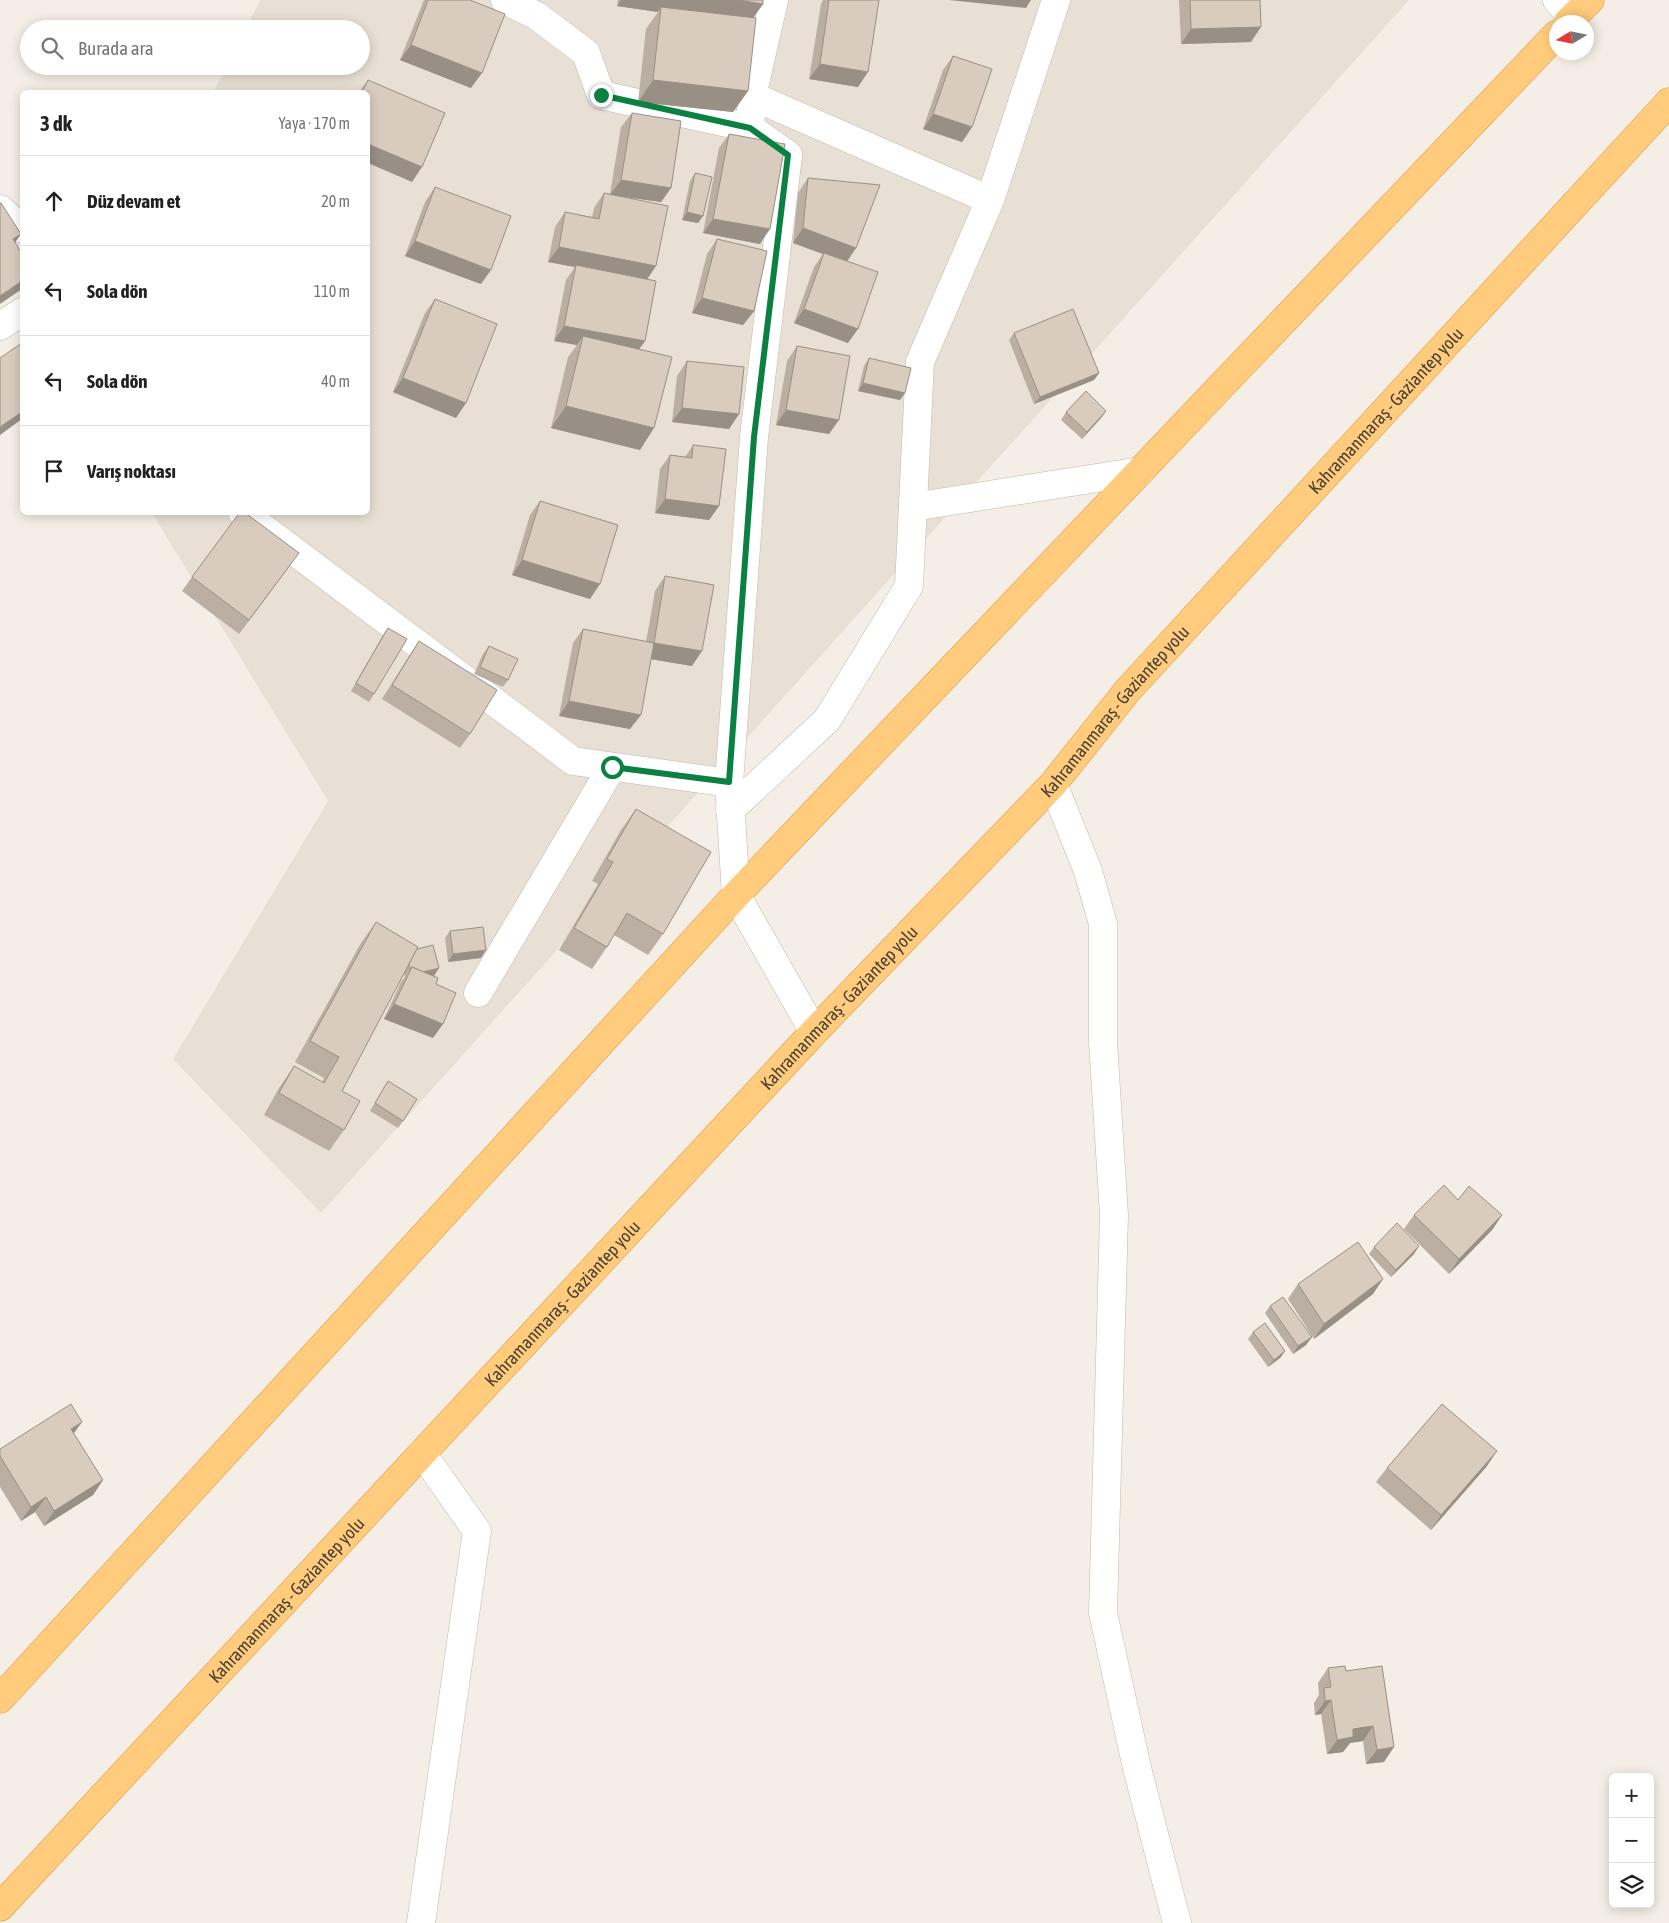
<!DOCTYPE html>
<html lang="tr">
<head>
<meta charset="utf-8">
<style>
  :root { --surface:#fff; --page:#f6f6f6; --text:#222; --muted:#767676; --line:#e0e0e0 }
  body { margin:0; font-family:"Asap Condensed",sans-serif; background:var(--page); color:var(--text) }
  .controls { position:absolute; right:15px; bottom:15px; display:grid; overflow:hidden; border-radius:8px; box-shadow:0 2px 12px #0003 }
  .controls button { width:45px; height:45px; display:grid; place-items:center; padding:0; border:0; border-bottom:1px solid var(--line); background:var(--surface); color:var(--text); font:25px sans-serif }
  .compass { position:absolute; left:1549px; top:15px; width:45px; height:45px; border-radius:50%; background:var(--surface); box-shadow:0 2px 12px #0003; rotate:260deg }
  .stop { position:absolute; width:15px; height:15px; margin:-11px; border:4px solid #0b8043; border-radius:50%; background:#fff }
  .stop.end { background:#0b8043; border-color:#fff; box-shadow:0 1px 5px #0008 }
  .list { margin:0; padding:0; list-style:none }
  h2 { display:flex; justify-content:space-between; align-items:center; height:65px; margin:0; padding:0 20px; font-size:21px }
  h2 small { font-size:16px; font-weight:400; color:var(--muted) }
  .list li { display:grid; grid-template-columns:32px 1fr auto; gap:15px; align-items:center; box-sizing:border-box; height:90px; padding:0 20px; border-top:1px solid var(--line) }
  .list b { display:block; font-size:19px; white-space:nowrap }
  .list em { font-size:16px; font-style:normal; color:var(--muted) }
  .icon { flex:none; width:28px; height:28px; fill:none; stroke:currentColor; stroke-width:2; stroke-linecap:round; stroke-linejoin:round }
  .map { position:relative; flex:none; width:1669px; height:1923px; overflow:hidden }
  .search { position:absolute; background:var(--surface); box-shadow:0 2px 12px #0003; left:20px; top:20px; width:350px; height:55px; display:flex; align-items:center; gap:12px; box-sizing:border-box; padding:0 18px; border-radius:28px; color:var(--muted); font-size:19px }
  .panel { position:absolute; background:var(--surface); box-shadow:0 2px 12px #0003; left:20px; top:90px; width:350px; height:425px; border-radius:8px }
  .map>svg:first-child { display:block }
  .residential { fill:#e8e0d4 }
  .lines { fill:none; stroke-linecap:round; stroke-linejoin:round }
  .minor-casing { stroke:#c3b8ab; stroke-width:29 }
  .tertiary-casing { stroke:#c3b8ab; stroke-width:29 }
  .trunk-casing { stroke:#e39330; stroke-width:29 }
  .minor { stroke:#fff; stroke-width:28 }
  .tertiary { stroke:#fff; stroke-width:28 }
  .trunk { stroke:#ffcc7d; stroke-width:28 }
  .wall { fill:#bbafa3 }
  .shaded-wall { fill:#988f85 }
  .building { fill:#d9ccbe; stroke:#988f85 }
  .route { stroke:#0b8043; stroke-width:6 }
  .labels { text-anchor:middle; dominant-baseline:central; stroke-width:4; stroke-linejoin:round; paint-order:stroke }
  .street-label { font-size:18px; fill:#473e35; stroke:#fff }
</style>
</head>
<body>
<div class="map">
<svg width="1669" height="1923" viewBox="0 0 1669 1923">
  <rect width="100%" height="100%" fill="#f4eee6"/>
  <path class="residential" d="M 260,0 L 1409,0 L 321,1213 L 173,1059 L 328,801 L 152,513 L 368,512 L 368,92 L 213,92 L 227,66 L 361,66 L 361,29 L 246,29 Z"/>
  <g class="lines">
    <g class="minor-casing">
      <g id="minor">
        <path d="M 505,0 L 537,16 L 586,53 L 601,95 L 750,128"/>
        <path d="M 774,0 L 752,96 L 750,128 L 788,155 L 754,437 L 729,783 L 736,895 L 814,1032"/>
        <path d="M 1557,0 L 1572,18"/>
        <path d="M 752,96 L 990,200"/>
        <path d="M 0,209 L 22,229"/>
        <path d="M 0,326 L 22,312"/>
        <path d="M 913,507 L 1141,471"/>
        <path d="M 242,512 L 573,761 L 729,783"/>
        <path d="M 730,810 L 827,720 L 909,586 L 920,362 L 990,200 L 1056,0"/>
        <path d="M 478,993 L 612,767"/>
        <path d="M 421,1923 L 477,1531 L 422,1453"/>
      </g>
    </g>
    <g class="tertiary-casing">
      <path id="tertiary" d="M 1053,784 L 1088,871 L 1103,924 L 1103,1042 L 1114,1215 L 1103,1613 L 1137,1768 L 1177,1923"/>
    </g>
    <g class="trunk-casing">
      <g id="trunk">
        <path d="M 1568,22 L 1590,0"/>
        <path d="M 0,1699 L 736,895 L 1556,35"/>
        <path id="s1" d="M 0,1907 L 814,1032 L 1053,784 L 1128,690 L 1669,102"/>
      </g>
    </g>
    <use href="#minor" class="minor"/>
    <use href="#tertiary" class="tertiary"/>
    <use href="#trunk" class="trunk"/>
  </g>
  <g class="wall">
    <path d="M 424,0 L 470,0 L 471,88 L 400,60 Z"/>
    <path d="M 618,0 L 763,0 L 763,4 L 753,18 L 748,91 L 733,112 L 638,102 L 646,29 L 658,12 L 617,6 Z"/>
    <path d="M 823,0 L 879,0 L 858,87 L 809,79 L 821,4 Z"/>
    <path d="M 1179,0 L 1260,0 L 1251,42 L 1181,44 Z"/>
    <path d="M 953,56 L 972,127 L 962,142 L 923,129 L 943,70 Z"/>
    <path d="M 368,80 L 412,182 L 368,92 L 359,92 Z"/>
    <path d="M 632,113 L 671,188 L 661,202 L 613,195 L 647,279 L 645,341 L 639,349 L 640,450 L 551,428 L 568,357 L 577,345 L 554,341 L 566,280 L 575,267 L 548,262 L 555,227 L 565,212 L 592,217 L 594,208 L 604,193 L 610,194 L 621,127 Z"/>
    <path d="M 729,134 L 760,244 L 703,233 L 719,148 Z"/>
    <path d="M 695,173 L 703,216 L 698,223 L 682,220 L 690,181 Z"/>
    <path d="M 808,178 L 856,248 L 847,261 L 848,343 L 794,323 L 814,267 L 823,254 L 793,243 L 798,193 Z"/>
    <path d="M 435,187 L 481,284 L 405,256 L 425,202 Z"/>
    <path d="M 717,239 L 754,311 L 743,325 L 692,313 L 707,254 Z"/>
    <path d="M 435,299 L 456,418 L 393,392 L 425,313 Z"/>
    <path d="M 1014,333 L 1099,373 L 1094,380 L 1034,404 L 1009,340 Z"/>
    <path d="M 797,346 L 829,434 L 776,425 L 787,361 Z"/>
    <path d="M 869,358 L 900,400 L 858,391 L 864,366 Z"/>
    <path d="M 687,361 L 739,414 L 729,429 L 672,422 L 677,376 Z"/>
    <path d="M 1106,411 L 1101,418 L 1082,439 L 1061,420 L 1066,412 Z"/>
    <path d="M 693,445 L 719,506 L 709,520 L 655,513 L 660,469 L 670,455 L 685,457 Z"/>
    <path d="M 540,501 L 590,599 L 512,575 L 530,515 Z"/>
    <path d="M 288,568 L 239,634 L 182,591 L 192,577 Z"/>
    <path d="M 665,576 L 692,666 L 651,659 L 630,729 L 559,716 L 573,643 L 583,629 L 646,642 L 655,591 Z"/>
    <path d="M 388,628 L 374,694 L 369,702 L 351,691 L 383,635 Z"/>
    <path d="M 419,641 L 470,734 L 460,748 L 382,699 L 409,656 Z"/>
    <path d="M 489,646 L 508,680 L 503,687 L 474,674 L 483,654 Z"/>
    <path d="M 636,809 L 663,934 L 648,955 L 614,935 L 607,947 L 592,969 L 559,950 L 598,884 L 592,881 L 621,830 Z"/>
    <path d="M 376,922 L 417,949 L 434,976 L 433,976 L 436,984 L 433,1038 L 384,1019 L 401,982 L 405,977 L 404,973 L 342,1091 L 344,1130 L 329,1151 L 264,1115 L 279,1088 L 294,1066 L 322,1082 L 324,1078 L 295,1062 L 361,943 Z"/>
    <path d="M 450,931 L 481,958 L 448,962 L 445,938 Z"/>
    <path d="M 388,1081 L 403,1121 L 398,1128 L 370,1111 Z"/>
    <path d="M 1458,1200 L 1502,1215 L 1492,1230 L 1449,1274 L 1404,1229 L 1414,1215 Z"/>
    <path d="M 1374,1247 L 1414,1254 L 1391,1277 L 1369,1254 Z"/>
    <path d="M 1298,1284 L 1373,1294 L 1314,1339 L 1288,1299 Z"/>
    <path d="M 1270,1306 L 1306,1345 L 1293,1354 L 1265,1313 Z"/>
    <path d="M 1253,1332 L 1285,1351 L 1280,1358 L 1268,1367 L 1248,1339 Z"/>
    <path d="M 74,1434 L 103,1480 L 93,1495 L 44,1526 L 35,1512 L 21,1521 L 0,1487 L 0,1456 Z"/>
    <path d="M 1487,1466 L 1431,1530 L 1376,1482 L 1387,1468 Z"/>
    <path d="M 1382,1666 L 1384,1762 L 1366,1764 L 1363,1741 L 1350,1743 L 1343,1752 L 1327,1754 L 1321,1714 L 1315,1715 L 1314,1703 L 1319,1695 L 1318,1683 L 1328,1668 L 1346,1671 Z"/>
  </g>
  <g class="shaded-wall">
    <path d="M 621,0 L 738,0 L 763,4 L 748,25 L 661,7 L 658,12 L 617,6 Z"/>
    <path d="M 949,0 L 1031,0 L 1026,8 Z"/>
    <path d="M 1261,27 L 1251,42 L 1181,44 L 1191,29 Z"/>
    <path d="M 411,45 L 482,73 L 471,88 L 400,60 Z"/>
    <path d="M 820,64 L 868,72 L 858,87 L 809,79 Z"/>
    <path d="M 653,80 L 748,91 L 733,112 L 638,102 Z"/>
    <path d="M 933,114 L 972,127 L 962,142 L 923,129 Z"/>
    <path d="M 368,144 L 422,167 L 412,182 L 368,163 Z"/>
    <path d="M 621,180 L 671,188 L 661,202 L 610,195 Z"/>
    <path d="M 687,212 L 703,216 L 698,223 L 682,220 Z"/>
    <path d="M 713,219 L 770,229 L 760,244 L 703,233 Z"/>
    <path d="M 803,228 L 856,248 L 846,263 L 824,253 L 823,254 L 793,243 Z"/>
    <path d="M 21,234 L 11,248 L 13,239 Z"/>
    <path d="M 415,241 L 491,270 L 481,284 L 405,256 Z"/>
    <path d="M 559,247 L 656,266 L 646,281 L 576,265 L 575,267 L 548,262 Z"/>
    <path d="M 22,281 L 22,289 L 0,304 L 0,296 Z"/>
    <path d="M 702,298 L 754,311 L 743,325 L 692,313 Z"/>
    <path d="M 804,309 L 858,329 L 848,343 L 794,323 Z"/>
    <path d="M 564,326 L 645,341 L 634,356 L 583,336 L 577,345 L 554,341 Z"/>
    <path d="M 1099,373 L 1094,380 L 1034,404 L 1040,397 Z"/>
    <path d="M 403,378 L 466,403 L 456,418 L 393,392 Z"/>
    <path d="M 863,383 L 905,393 L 900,400 L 858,391 Z"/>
    <path d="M 566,406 L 654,428 L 640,450 L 551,428 Z"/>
    <path d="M 682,408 L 739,414 L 729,429 L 672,422 Z"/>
    <path d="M 786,410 L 839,420 L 829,434 L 776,425 Z"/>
    <path d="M 1106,411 L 1101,418 L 1082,439 L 1087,432 Z"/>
    <path d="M 22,412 L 22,419 L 0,435 L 0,427 Z"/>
    <path d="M 665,499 L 719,506 L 709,520 L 655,513 Z"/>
    <path d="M 299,553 L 288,568 L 239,634 L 249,620 Z"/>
    <path d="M 522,560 L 600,584 L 590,599 L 512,575 Z"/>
    <path d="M 654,643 L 702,651 L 692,666 L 644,658 Z"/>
    <path d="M 569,701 L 641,715 L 630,729 L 559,716 Z"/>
    <path d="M 486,950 L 481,958 L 448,962 L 453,954 Z"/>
    <path d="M 439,968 L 434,976 L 406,982 L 411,975 Z"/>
    <path d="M 394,1004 L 443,1024 L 433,1038 L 384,1019 Z"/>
    <path d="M 1502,1215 L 1492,1230 L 1449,1274 L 1459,1259 Z"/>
    <path d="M 1419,1246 L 1414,1254 L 1391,1277 L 1396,1270 Z"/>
    <path d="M 1383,1279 L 1373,1294 L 1314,1339 L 1324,1324 Z"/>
    <path d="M 1312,1337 L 1306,1345 L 1293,1354 L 1298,1346 Z"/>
    <path d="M 1285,1351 L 1280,1358 L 1268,1367 L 1274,1360 Z"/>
    <path d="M 82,1422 L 72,1436 L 71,1429 Z"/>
    <path d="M 1497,1451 L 1487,1466 L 1431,1530 L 1441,1515 Z"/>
    <path d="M 103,1480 L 93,1495 L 44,1526 L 54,1511 Z"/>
    <path d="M 46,1497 L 35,1512 L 21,1521 L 31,1507 Z"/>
    <path d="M 1331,1700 L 1321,1714 L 1315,1715 L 1325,1701 Z"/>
    <path d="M 1373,1726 L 1363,1741 L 1350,1743 L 1343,1752 L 1327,1754 L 1337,1740 L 1353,1729 Z"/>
    <path d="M 1394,1747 L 1384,1762 L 1366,1764 L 1377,1750 Z"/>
  </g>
  <g class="building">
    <path d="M 428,0 L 470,0 L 505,14 L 482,73 L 411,45 Z"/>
    <path d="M 738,0 L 763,0 L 763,4 Z"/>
    <path d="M 829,0 L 879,0 L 868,72 L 820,64 Z"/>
    <path d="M 1190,0 L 1260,0 L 1261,27 L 1191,29 Z"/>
    <path d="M 661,7 L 756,18 L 748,91 L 653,80 Z"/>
    <path d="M 953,56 L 992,69 L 972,127 L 933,114 Z"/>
    <path d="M 368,80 L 445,113 L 422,167 L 368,144 L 368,92 L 362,92 Z"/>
    <path d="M 632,113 L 681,121 L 671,188 L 621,180 Z"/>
    <path d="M 729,134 L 785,144 L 770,229 L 713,219 Z"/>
    <path d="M 695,173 L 712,177 L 703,216 L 687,212 Z"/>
    <path d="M 808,178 L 880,185 L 856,248 L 803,228 Z"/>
    <path d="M 435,187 L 511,216 L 491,270 L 415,241 Z"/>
    <path d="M 604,193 L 668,206 L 656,266 L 559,247 L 565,212 L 599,219 Z"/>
    <path d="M 0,203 L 1,203 L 21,234 L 13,239 L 22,254 L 22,281 L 0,296 Z"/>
    <path d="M 717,239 L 767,251 L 754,311 L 702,298 Z"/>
    <path d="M 824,253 L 878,272 L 858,329 L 804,309 Z"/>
    <path d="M 576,265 L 656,281 L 645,341 L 564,326 Z"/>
    <path d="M 435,299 L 497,324 L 466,403 L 403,378 Z"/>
    <path d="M 1073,309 L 1099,373 L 1040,397 L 1014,333 Z"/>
    <path d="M 583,336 L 672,357 L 654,428 L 566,406 Z"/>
    <path d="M 22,343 L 22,412 L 0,427 L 0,358 Z"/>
    <path d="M 797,346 L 850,356 L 839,420 L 786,410 Z"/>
    <path d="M 869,358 L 911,368 L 905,393 L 863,383 Z"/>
    <path d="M 687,361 L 744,367 L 739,414 L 682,408 Z"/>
    <path d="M 1086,391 L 1106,411 L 1087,432 L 1066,412 Z"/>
    <path d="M 693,445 L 726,449 L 719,506 L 665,499 L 670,455 L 692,458 Z"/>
    <path d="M 540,501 L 618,525 L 600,584 L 522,560 Z"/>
    <path d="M 240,512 L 244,512 L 299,553 L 249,620 L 192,577 Z"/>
    <path d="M 665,576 L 714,585 L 702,651 L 654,643 L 641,715 L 569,701 L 583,629 L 654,643 Z"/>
    <path d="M 388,628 L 407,639 L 374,694 L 356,683 Z"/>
    <path d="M 419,641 L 497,690 L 470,734 L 392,685 Z"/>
    <path d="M 489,646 L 518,659 L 508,680 L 480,667 Z"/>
    <path d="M 636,809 L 711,852 L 663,934 L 627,913 L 607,947 L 574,928 L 613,862 L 607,859 Z"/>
    <path d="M 376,922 L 418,947 L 342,1091 L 360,1101 L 344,1130 L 279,1093 L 294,1066 L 324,1083 L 339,1057 L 310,1041 Z"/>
    <path d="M 483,927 L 486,950 L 453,954 L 450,931 Z"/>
    <path d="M 433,945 L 439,968 L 423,972 L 412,967 L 410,969 L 409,964 L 417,949 Z"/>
    <path d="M 412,967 L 438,978 L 436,984 L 456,993 L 443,1024 L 394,1004 Z"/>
    <path d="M 388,1081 L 417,1099 L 403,1121 L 375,1103 Z"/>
    <path d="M 1444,1185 L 1458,1200 L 1469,1186 L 1502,1215 L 1459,1259 L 1414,1215 Z"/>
    <path d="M 1397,1223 L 1419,1246 L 1396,1270 L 1374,1247 Z"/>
    <path d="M 1358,1242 L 1383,1279 L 1324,1324 L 1298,1284 Z"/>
    <path d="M 1283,1297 L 1312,1337 L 1298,1346 L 1270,1306 Z"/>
    <path d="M 1265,1323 L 1285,1351 L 1274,1360 L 1253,1332 Z"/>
    <path d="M 71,1404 L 82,1422 L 71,1429 L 103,1480 L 54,1511 L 46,1497 L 31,1507 L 0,1456 L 0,1449 Z"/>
    <path d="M 1442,1404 L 1497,1451 L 1441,1515 L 1387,1468 Z"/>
    <path d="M 1345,1666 L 1346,1671 L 1382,1666 L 1394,1747 L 1377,1750 L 1373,1726 L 1353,1729 L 1353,1737 L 1337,1740 L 1331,1700 L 1325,1701 L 1324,1688 L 1331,1687 L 1328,1668 Z"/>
  </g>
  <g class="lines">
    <path class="route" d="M 601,95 L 750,128 L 788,155 L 754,437 L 729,782 L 612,767"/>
  </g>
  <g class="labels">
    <g class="street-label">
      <text stroke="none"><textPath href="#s1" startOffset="2040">Kahramanmaraş - Gaziantep yolu</textPath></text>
      <text stroke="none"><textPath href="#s1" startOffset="1635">Kahramanmaraş - Gaziantep yolu</textPath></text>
      <text stroke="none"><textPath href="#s1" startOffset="1230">Kahramanmaraş - Gaziantep yolu</textPath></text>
      <text stroke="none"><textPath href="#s1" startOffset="825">Kahramanmaraş - Gaziantep yolu</textPath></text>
      <text stroke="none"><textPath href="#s1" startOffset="420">Kahramanmaraş - Gaziantep yolu</textPath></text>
    </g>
  </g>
</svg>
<div class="controls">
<button>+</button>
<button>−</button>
<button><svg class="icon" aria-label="layers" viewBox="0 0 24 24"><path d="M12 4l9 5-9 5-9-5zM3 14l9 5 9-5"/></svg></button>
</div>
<svg class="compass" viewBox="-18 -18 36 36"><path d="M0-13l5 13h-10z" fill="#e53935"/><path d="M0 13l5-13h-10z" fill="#767676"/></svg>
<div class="stop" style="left:612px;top:767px"></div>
<div class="stop end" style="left:601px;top:95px"></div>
<div class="search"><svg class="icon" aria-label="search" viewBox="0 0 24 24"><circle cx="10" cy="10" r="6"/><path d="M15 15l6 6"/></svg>Burada ara</div>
<section class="panel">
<h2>3 dk<small>Yaya · 170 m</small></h2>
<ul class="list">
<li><svg class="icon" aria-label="ahead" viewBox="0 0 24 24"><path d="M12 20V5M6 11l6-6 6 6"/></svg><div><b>Düz devam et</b></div><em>20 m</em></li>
<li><svg class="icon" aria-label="left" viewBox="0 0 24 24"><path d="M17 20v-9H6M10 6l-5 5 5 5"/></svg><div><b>Sola dön</b></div><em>110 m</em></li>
<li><svg class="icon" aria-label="left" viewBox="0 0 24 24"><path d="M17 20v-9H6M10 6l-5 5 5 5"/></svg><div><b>Sola dön</b></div><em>40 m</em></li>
<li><svg class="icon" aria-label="arrive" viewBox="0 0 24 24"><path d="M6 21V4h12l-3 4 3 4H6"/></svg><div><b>Varış noktası</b></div></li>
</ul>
</section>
</div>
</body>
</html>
